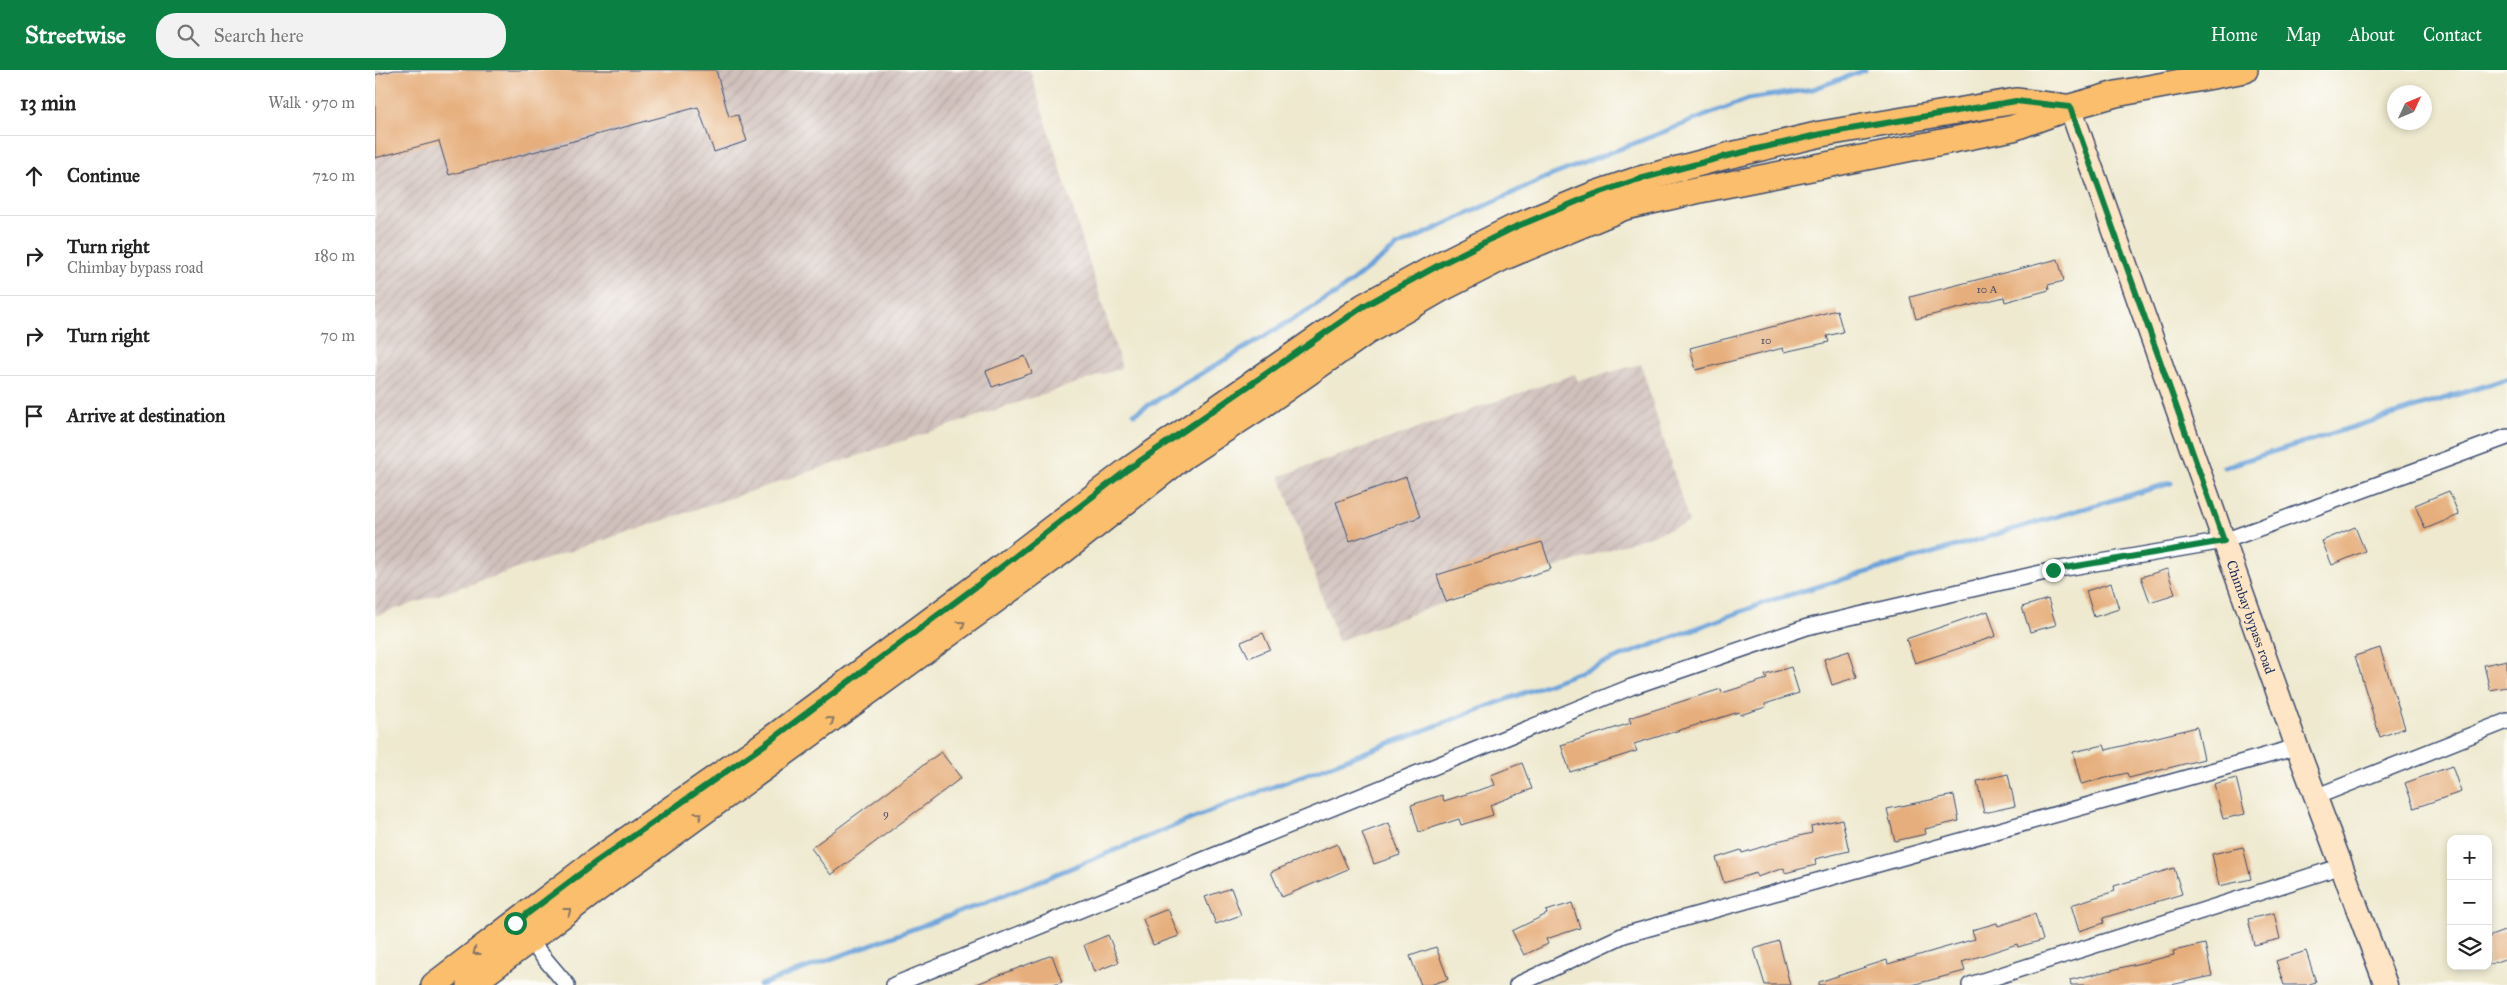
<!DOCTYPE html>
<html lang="en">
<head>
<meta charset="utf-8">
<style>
  :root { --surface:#fff; --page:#f2f2f2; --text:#222; --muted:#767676; --line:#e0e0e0; --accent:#0b8043 }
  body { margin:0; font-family:"IM FELL Great Primer",serif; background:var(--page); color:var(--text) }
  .controls { position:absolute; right:15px; bottom:15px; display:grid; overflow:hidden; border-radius:10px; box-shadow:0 2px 8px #0003 }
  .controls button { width:45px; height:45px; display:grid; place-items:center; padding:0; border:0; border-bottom:1px solid var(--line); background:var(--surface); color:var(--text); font:25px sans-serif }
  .compass { position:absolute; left:2012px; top:15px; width:45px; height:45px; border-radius:50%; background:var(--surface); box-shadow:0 2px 8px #0003; rotate:46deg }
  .stop { position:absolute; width:15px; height:15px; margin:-11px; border:4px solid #0b8043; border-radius:50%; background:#fff }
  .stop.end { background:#0b8043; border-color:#fff; box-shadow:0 1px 5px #0008 }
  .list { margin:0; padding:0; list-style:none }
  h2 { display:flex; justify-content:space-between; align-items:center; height:65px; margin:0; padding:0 20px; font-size:21px }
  h2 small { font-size:16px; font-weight:400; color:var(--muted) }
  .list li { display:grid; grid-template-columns:32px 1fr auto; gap:15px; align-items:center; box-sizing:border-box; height:80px; padding:0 20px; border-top:1px solid var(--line) }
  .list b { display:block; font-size:19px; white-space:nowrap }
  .list p { margin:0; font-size:16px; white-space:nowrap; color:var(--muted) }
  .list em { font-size:16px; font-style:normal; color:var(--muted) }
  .icon { flex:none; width:28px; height:28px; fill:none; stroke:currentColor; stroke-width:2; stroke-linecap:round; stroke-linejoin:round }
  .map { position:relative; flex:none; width:2132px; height:915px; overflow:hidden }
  header { display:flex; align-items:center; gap:30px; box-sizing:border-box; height:70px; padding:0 25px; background:var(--accent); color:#fff }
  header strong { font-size:24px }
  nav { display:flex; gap:28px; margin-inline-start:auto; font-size:18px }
  .search { width:350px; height:45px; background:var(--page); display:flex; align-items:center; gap:12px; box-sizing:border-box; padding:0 18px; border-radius:20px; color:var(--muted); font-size:19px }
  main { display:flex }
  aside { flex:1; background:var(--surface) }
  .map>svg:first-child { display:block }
  .industrial { fill:url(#industrial-furrows) }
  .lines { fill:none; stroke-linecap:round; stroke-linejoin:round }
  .stream { stroke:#6ca3da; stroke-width:5 }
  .building { fill:#e6ae7c }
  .street-casing { stroke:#3b4b6f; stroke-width:18 }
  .secondary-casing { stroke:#3b4b6f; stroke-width:25 }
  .primary-casing { stroke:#3b4b6f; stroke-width:28 }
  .street { stroke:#fff; stroke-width:15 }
  .secondary { stroke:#fde5c5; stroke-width:22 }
  .primary { stroke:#fabe6d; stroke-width:25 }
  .oneway { stroke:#8a7666 }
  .route { stroke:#0b8043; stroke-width:6 }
  .labels { text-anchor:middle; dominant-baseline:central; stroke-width:4; stroke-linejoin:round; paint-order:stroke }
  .number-label { font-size:11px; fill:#4e4f66 }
  .street-label { font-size:14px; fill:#1b2f5e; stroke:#fdfcf7 }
</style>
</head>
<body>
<header>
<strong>Streetwise</strong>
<div class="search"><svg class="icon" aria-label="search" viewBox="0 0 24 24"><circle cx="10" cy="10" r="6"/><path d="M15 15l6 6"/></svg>Search here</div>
<nav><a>Home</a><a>Map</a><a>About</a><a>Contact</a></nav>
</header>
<main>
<aside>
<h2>13 min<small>Walk · 970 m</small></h2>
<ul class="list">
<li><svg class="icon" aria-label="ahead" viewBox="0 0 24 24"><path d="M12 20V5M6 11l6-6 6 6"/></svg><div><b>Continue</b></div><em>720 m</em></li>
<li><svg class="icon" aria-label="right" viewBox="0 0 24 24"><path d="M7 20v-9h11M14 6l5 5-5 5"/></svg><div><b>Turn right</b><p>Chimbay bypass road</p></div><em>180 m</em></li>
<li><svg class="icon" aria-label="right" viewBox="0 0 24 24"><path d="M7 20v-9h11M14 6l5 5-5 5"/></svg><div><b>Turn right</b></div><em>70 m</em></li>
<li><svg class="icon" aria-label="arrive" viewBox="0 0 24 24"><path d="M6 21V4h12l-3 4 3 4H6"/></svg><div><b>Arrive at destination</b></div></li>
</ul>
</aside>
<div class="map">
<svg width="2132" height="915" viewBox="0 0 2132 915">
  <defs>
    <pattern id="industrial-furrows" width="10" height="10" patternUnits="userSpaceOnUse" patternTransform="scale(1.25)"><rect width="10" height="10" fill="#d0c0bb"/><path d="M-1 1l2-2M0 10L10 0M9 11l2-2" fill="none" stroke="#b2a5a3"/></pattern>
  </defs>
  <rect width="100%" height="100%" fill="#fdfcf7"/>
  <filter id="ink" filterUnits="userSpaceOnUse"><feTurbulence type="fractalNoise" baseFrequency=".02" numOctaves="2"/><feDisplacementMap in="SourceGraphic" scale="10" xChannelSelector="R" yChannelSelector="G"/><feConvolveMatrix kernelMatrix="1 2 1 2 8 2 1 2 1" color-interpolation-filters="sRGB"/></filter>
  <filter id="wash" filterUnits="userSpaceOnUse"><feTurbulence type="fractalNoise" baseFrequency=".0096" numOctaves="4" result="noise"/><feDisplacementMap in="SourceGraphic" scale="20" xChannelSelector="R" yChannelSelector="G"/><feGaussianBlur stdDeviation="1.12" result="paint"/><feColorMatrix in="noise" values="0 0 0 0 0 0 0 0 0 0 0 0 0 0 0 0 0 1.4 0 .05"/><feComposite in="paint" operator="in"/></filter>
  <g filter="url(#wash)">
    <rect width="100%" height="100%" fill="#eee9cf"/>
    <g class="industrial">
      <path d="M 0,0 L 655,0 L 747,298 L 0,546 Z"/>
      <path d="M 1266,294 L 1314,453 L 1176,499 L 1167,472 L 1063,505 L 1071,532 L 963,571 L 905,406 L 1200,304 L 1203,311 Z"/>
    </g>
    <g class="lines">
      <g class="stream">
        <path d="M 759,344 L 962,223 L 1021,177 L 1170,108 L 1373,29 L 1438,19 L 1490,0"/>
        <path d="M 1849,397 L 2132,309"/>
        <path d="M 385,915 L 620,829 L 868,728 L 1397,530 L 1796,413"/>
      </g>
    </g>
    <g id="blocks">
      <g class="building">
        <path d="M 19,0 L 341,0 L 354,47 L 363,45 L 372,71 L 339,82 L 323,37 L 74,105 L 64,71 L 0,88 L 0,5 Z"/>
        <path d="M 1683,189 L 1689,211 L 1673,215 L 1674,220 L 1630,232 L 1629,227 L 1541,249 L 1535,227 Z"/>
        <path d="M 1462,240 L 1468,262 L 1452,266 L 1454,272 L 1409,282 L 1408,278 L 1321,300 L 1315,278 Z"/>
        <path d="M 650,286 L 657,303 L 617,317 L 611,301 Z"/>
        <path d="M 1031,407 L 1045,447 L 975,471 L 961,432 Z"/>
        <path d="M 2074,421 L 2084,445 L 2050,459 L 2040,435 Z"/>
        <path d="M 1980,457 L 1990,481 L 1957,495 L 1947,471 Z"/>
        <path d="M 1167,472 L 1176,499 L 1071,532 L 1062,505 Z"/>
        <path d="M 1792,499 L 1800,524 L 1775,532 L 1766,507 Z"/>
        <path d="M 1736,513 L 1744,539 L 1719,547 L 1711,521 Z"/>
        <path d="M 1673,529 L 1681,555 L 1655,562 L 1647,537 Z"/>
        <path d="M 1613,541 L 1621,566 L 1540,593 L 1531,569 Z"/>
        <path d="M 888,563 L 895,579 L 874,588 L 866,572 Z"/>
        <path d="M 2005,578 L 2030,658 L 2005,667 L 1980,586 Z"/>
        <path d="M 1474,581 L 1482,607 L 1457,615 L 1449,589 Z"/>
        <path d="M 2132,590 L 2132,617 L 2115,620 L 2109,595 Z"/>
        <path d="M 1416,597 L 1424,623 L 1390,634 L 1391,637 L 1365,645 L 1364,642 L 1259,674 L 1262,681 L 1195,702 L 1186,675 L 1256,653 L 1254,648 L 1346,619 L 1347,623 L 1392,609 L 1390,605 Z"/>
        <path d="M 1822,657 L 1829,689 L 1754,708 L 1752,703 L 1706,714 L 1698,682 L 1729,675 L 1731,680 Z"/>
        <path d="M 566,682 L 586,708 L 456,805 L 436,778 Z"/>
        <path d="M 1147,693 L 1157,719 L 1115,735 L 1118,745 L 1086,755 L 1084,749 L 1044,762 L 1036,735 L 1067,725 L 1069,731 L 1120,715 L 1116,705 Z"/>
        <path d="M 2077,696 L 2086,722 L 2039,738 L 2030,713 Z"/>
        <path d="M 1633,704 L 1640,736 L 1609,743 L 1602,711 Z"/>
        <path d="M 1861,708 L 1870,744 L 1848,749 L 1839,714 Z"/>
        <path d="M 1579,725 L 1584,751 L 1550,759 L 1551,764 L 1520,771 L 1512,739 Z"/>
        <path d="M 1467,749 L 1474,781 L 1440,789 L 1441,795 L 1410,803 L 1409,798 L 1382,807 L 1381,803 L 1349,813 L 1341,788 L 1366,780 L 1367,783 L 1403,772 L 1402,771 L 1437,763 L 1436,756 Z"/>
        <path d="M 1014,753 L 1025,785 L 999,794 L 987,763 Z"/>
        <path d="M 962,774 L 973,799 L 907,827 L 896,802 Z"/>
        <path d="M 1868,777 L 1876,809 L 1844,816 L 1837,784 Z"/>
        <path d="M 1799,798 L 1807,824 L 1728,848 L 1729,853 L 1704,861 L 1696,835 L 1740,821 L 1739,816 Z"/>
        <path d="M 856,818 L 866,845 L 841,854 L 830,827 Z"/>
        <path d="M 1197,833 L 1205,858 L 1171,869 L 1173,874 L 1149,885 L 1137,861 L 1172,844 L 1171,841 Z"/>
        <path d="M 793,839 L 804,866 L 778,875 L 768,849 Z"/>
        <path d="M 1899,843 L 1905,869 L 1879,875 L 1873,849 Z"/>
        <path d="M 1660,844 L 1668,870 L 1643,877 L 1642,874 L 1587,892 L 1590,901 L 1537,915 L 1444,915 L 1444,912 L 1512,890 L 1513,894 L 1600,869 L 1597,860 L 1622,853 L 1623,856 Z"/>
        <path d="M 2132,860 L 2132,888 L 2113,895 L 2113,867 Z"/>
        <path d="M 733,865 L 744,892 L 719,902 L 709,875 Z"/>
        <path d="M 1404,871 L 1415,915 L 1390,915 L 1379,879 Z"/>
        <path d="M 1830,874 L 1837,906 L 1796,915 L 1696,915 L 1695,910 L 1799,885 L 1798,881 Z"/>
        <path d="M 1061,877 L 1073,909 L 1055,915 L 1046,915 L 1035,886 Z"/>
        <path d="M 1931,881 L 1941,912 L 1931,915 L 1909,915 L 1901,891 Z"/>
        <path d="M 677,885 L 687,912 L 679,915 L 599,915 Z"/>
      </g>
    </g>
  </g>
  <g filter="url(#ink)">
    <use href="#blocks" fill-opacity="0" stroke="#3b4b6f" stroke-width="1"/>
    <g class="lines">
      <g class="street-casing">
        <g id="street">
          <path d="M 1940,727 L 2132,651"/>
          <path d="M 154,870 L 192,915"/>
          <path d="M 519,915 L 1256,617 L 1432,557 L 1679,500 L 1849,471 L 2132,367"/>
          <path d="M 1142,915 L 1249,865 L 1922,677"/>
          <path d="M 1595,915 L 1967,796"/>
        </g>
      </g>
      <g class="secondary-casing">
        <g id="secondary">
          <path id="s1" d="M 1695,37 L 1922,677 L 2011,915"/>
        </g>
      </g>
      <g class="primary-casing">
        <g id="primary">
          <path d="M 59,915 L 221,791 L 385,677 L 603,515 L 752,401 L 989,236 L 1066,194 L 1138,158 L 1220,124 L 1261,110 L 1352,86 L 1446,64 L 1641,31 L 1690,37"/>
          <path d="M 95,915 L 222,819 L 688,481 L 809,386 L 886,336 L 990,263 L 1066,219 L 1127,188 L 1250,137 L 1325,120 L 1638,58 L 1695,37 L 1741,24 L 1870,0"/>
        </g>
      </g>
      <use href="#street" class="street"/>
      <use href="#secondary" class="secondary"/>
      <use href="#primary" class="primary"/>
    </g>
    <defs><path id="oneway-chevron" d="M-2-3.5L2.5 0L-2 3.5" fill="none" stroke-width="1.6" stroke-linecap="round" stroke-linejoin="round" transform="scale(1.25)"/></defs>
    <g class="oneway">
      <use href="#oneway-chevron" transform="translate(587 554) rotate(-36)"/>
      <use href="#oneway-chevron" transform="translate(456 650) rotate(-36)"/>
      <use href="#oneway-chevron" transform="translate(324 745) rotate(-36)"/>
      <use href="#oneway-chevron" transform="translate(193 841) rotate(-37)"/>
      <use href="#oneway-chevron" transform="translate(101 882) rotate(142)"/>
    </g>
  </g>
  <g class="lines" filter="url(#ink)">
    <path class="route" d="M 140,853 L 221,792 L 385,678 L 603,515 L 752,400 L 989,236 L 1066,194 L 1138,158 L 1220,124 L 1261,110 L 1352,86 L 1446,64 L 1641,31 L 1695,37 L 1849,471 L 1678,500"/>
  </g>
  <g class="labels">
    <g class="number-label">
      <text x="1612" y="219">10 А</text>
      <text x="1391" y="270">10</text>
      <text x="511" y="743">9</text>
    </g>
    <g class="street-label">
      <text stroke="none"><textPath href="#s1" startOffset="541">Chimbay bypass road</textPath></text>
    </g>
  </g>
</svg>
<div class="controls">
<button>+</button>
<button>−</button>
<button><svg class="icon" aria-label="layers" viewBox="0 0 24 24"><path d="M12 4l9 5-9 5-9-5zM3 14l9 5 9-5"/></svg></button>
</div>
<svg class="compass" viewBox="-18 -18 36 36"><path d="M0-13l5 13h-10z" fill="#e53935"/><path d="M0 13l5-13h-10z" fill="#767676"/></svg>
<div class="stop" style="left:140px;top:853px"></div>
<div class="stop end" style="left:1678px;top:500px"></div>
</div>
</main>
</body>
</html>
